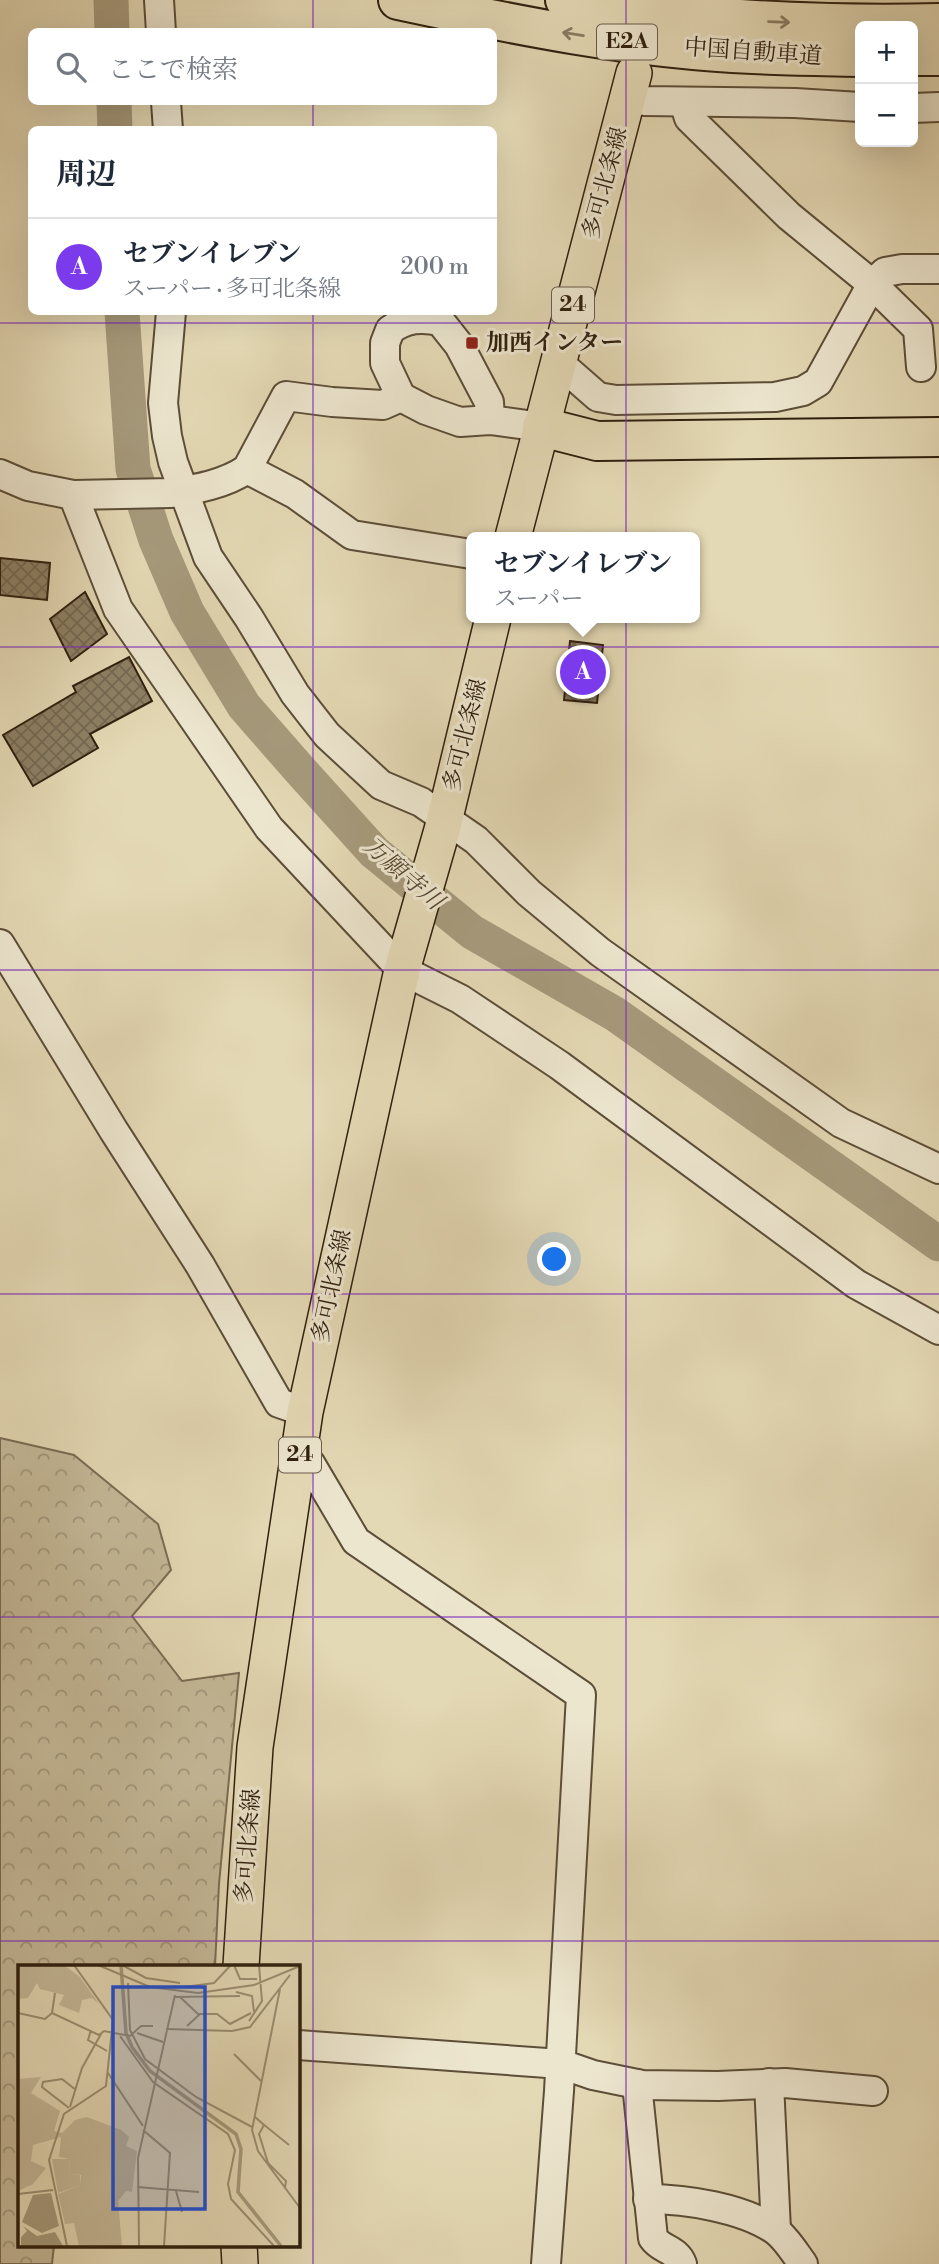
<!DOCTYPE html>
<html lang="ja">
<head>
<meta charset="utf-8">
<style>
  :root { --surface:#fff; --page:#f6f6f7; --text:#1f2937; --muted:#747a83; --line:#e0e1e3; --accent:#7c3aed }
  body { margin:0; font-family:"Libre Bodoni","Noto Serif JP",serif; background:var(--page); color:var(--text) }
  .controls { position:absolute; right:21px; top:21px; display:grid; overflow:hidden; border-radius:10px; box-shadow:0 7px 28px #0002 }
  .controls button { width:63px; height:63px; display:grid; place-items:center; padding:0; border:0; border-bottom:2px solid var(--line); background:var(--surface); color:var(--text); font:35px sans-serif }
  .you { position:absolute; left:555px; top:1260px; width:24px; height:24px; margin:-18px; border:5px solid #fff; border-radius:50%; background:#1a73e8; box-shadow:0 0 0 10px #1a73e833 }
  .badge { display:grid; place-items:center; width:46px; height:46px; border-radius:50%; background:var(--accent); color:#fff; font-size:23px; font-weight:700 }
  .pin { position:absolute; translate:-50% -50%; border:4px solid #fff; box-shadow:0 2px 7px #0006 }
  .popup { position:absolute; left:466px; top:532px; width:234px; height:91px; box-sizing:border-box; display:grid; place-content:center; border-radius:10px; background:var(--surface); filter:drop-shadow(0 2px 5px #0005); font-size:23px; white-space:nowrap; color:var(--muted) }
  .popup b { font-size:26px; color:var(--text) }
  .popup::after { content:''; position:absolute; left:50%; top:100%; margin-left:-14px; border:14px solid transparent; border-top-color:var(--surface) }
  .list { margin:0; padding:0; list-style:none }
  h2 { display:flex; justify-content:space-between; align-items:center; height:91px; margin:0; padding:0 28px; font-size:30px }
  h2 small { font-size:23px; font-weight:400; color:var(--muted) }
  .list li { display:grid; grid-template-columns:46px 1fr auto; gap:21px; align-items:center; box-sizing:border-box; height:98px; padding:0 28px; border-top:2px solid var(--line) }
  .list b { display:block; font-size:26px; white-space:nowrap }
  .list p { margin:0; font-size:23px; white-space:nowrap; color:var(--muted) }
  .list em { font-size:23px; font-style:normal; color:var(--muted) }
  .icon { flex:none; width:38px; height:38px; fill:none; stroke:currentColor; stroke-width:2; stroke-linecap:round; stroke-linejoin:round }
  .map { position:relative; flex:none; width:939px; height:2264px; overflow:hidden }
  .search { position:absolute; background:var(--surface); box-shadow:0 7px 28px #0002; left:28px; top:28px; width:469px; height:77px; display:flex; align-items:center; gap:18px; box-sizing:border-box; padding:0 24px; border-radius:10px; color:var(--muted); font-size:26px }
  .panel { position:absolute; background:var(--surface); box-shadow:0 7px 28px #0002; left:28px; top:126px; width:469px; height:189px; border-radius:10px }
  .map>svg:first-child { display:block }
  .forest { fill:url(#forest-crowns); stroke:#7a6c54; stroke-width:2 }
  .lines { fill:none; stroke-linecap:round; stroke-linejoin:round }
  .river { stroke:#a69a7c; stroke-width:35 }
  .building { fill:url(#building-cross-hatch); stroke:#2f1f0e; stroke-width:2 }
  .minor-casing { stroke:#5c4e38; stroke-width:32 }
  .major-casing { stroke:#2f1f0e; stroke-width:38 }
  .highway-casing { stroke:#2f1f0e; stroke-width:42 }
  .minor { stroke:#ede6cf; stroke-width:28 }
  .major { stroke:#e4d9b5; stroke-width:35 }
  .highway { stroke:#e4d9b5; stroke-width:38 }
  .oneway { stroke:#8a7c62 }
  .grid { fill:none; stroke:#7b2cbf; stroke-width:2; stroke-opacity:0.55 }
  .poi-dot { fill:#8f2418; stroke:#ede6cf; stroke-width:2.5 }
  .labels { text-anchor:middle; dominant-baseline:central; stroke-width:6; stroke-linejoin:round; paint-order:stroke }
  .shield { fill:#ede6cf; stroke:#685b48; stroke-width:2 }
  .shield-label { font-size:21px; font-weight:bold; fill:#2f1f0e }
  .street-label { font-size:23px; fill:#2f1f0e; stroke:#ede6cf }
  .poi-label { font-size:23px; font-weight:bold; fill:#2f1f0e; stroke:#ede6cf; text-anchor:start }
  .water-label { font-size:24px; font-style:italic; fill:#594a34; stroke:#ede6cf }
  .inset-river { fill:none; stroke:#a69a7c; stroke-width:3.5 }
  .inset-road { fill:none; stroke:#9c8f72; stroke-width:2 }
  .view { fill:#1d4ed8; fill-opacity:0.15; stroke:#1d4ed8; stroke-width:3.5 }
  .inset-edge { fill:none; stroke:#2f1f0e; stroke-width:3.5 }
</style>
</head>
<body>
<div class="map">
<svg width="939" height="2264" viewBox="0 0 939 2264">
  <defs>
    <pattern id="forest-crowns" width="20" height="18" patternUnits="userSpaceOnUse" patternTransform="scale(1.75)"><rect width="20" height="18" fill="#c5b999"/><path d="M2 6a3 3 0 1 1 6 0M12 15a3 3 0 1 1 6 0" fill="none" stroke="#a0967b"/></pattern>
    <pattern id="building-cross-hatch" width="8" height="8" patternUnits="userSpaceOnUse" patternTransform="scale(1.75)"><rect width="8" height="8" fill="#8d8065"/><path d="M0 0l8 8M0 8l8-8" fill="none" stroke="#746852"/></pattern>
  </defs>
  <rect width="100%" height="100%" fill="#e4d9b5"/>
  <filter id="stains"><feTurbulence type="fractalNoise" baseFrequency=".00286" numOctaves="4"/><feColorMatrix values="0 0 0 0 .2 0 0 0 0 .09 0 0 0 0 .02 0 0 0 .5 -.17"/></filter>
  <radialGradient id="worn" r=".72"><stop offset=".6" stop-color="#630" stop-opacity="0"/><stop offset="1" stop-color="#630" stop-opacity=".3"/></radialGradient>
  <path class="forest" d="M 0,1438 L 74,1455 L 158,1524 L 171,1570 L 132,1616 L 182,1681 L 239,1673 L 219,1884 L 215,1966 L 19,1966 L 19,2245 L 54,2245 L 52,2264 L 0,2264 Z"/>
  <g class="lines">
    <g class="river">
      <path d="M 111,0 L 112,32"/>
      <path d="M 114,102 L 115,130"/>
      <path d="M 122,312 L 133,469 L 156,540 L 187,612 L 244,706 L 300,770 L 374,852 L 472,932 L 615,1014 L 939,1244"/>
    </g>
  </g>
  <g class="building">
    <path d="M 0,558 L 50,563 L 47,600 L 0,595 Z"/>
    <path d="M 85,592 L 107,634 L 71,661 L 50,619 Z"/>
    <path d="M 570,641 L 603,645 L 597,703 L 564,700 Z"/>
    <path d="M 129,657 L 152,701 L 90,734 L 98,748 L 33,786 L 3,735 L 76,692 L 73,686 Z"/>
  </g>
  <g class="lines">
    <g class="minor-casing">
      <g id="minor">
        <path d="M 159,0 L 161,32"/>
        <path d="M 628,97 L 644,101 L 795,103 L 860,107"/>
        <path d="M 166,102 L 168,130"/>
        <path d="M 684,102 L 689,118 L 789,216 L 872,284 L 918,329 L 921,367"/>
        <path d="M 913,108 L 939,107"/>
        <path d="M 171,312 L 163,403 L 167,436 L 173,462 L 208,557 L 249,618 L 295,694 L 327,735 L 381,785 L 421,802 L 476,840 L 529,893 L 600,952 L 841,1123 L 939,1169"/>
        <path d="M 558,362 L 598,397 L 616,400 L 775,397 L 803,391 L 818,382 L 872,284 L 885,272 L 902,269 L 939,269"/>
        <path d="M 490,420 L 489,402 L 459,345 L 440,321 C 421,317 406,318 390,330 L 385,343 L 385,363 L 401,397 L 426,410 L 460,422 L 490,420 L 542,427"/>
        <path d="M 247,469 L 295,494 L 352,535 L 471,554"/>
        <path d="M 0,474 L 28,486 L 73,495 L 171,493 C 197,489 225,484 247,469 L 286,396 L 332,402 L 383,405 L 401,397"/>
        <path d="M 73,495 L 118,609 L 269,828 L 402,970 L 460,999 L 559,1065 L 856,1284 L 939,1330"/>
        <path d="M 0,944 L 114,1131 L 200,1265 L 279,1403 L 305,1412"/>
        <path d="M 300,1456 L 310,1463 L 356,1541 L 581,1695 L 559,2091 L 546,2264"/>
        <path d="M 298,2045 L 561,2064 L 593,2075 L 642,2085 L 718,2086 L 785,2083 L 873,2091"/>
        <path d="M 769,2083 L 776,2230"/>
        <path d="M 637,2084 L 653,2238 C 661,2250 677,2249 682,2264"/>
        <path d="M 648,2199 C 686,2199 743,2208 775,2230 C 786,2238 795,2253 803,2264"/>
      </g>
    </g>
    <g class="major-casing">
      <g id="major">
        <path d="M 513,537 L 634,73"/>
        <path d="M 241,1966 L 255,1747 L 305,1412 L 402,970 L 442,830 L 493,618"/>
        <path d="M 239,2245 L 240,2264"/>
      </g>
    </g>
    <g class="highway-casing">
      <g id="highway">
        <path d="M 398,0 C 515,25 633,49 753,54 C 789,56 824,56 860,57"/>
        <path d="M 565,0 C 689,19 813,26 939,23"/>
        <path d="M 913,56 L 939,56"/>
        <path d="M 542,427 L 597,441 L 939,437"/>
      </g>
    </g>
    <use href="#minor" class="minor"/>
    <use href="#major" class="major"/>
    <use href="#highway" class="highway"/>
  </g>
  <defs><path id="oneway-shaft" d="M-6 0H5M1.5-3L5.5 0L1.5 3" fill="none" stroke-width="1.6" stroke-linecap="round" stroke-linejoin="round" transform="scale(1.75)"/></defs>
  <g class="oneway">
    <use href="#oneway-shaft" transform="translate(779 22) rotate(2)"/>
    <use href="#oneway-shaft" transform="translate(573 34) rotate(-171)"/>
  </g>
  <path class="grid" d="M 313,0 L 313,32M 626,0 L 626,2264M 313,102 L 313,130M 313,312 L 313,2264M 0,323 L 939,323M 0,647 L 939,647M 0,970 L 939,970M 0,1294 L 939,1294M 0,1617 L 939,1617M 0,1941 L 939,1941"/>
  <rect class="poi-dot" x="465" y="336" width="14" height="14" rx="3.5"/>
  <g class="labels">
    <g class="shield">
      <rect x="597" y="24.5" width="60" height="35" rx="5"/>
      <rect x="552" y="287.5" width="42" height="35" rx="5"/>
      <rect x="279" y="1437.5" width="42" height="35" rx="5"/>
    </g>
    <g class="shield-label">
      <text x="627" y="42">E2A</text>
      <text x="573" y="305">24</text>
      <text x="300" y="1455">24</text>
    </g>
    <g class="street-label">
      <text transform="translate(753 52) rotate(4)">中国自動車道</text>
      <text transform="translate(605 183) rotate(-75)">多可北条線</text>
      <text transform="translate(465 735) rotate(-76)">多可北条線</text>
      <text transform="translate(332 1286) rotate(-78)">多可北条線</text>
      <text transform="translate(248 1846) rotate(-86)">多可北条線</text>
    </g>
    <g class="poi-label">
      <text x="486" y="343">加西インター</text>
    </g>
    <g class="water-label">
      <text transform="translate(403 874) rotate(41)">万願寺川</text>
    </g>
  </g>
  <g transform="translate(18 1965)">
    <rect width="282" height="282" fill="#e4d9b5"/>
    <path d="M 34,194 L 51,194 L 52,209 L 62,210 L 63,220 L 40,228 Z" fill="#c5b999"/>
    <path d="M 0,0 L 46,0 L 62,12 L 81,39 L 74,33 L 64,35 L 61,48 L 41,40 L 46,30 L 22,24 L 19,18 L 10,33 L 0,34 ZM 23,112 L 13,128 L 42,146 L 36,166 L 44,168 L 57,155 L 69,152 L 103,165 L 111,172 L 108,181 L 119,186 L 114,227 L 108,226 L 100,236 L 104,281 L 61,281 L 56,258 L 47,259 L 40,229 L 63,220 L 63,210 L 52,209 L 51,194 L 41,192 L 43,172 L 15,180 L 13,196 L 28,203 L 15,219 L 0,226 L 0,114 Z" fill="#c5b999"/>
    <path d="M 33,228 L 41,261 L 24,268 L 4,257 L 15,230 ZM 5,261 L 19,271 L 37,267 L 45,281 L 3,281 L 3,272 L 9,266 Z" fill="#a69a7c"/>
    <path class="inset-river" d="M 103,0 L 108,68 L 114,82 L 132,106 L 218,169 L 223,184 L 220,227 L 263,281"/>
    <path class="inset-road" d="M 80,0 L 132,22 L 180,28 L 236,20 L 282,1M 104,0 L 128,13 L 162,18M 216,0 L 222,14 L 239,14M 110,18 L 112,65 L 127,94 L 178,132 L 234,162M 166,22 L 196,18 L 213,0M 262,24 L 234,165 L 240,186 L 282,243M 218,27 L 234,31 L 236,47M 157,32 L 222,31M 162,32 L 181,50M 0,48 L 27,54 L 34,48 L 37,28M 34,48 L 81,70 L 86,66 L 112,71 L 123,61 L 135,61M 231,56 L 244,36 L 241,0M 169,61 L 182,49 L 199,49 L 212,59 L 233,48M 148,64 L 214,66 L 232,62 L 272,10M 73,65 L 70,75 L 89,86M 119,68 L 145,77M 102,71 L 135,117 L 210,169 L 217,185 L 210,219 L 213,234 L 256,281M 216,89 L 244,117M 90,108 L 125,161M 52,142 L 64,103 L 83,69M 51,143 L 24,122 L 25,117 L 44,114 L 58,125M 237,152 L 246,160 L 241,169 L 250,198 L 268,216 L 267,222M 245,159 L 271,180M 125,165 L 152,188 L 146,281M 119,222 L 181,227M 158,226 L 164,247M 0,229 L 35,225M 49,281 L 31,195 L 46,149 L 88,121 L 95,55 L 56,0M 121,281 L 120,193 L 157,30"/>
    <path class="view" d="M 95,22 L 187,22 L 187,244 L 95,244 Z"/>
    <rect width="282" height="282" class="inset-edge"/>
  </g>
  <rect width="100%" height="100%" filter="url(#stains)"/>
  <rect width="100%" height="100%" fill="url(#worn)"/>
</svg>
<div class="controls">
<button>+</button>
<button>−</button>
</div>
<div class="you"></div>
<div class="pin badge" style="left:583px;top:672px">A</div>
<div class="popup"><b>セブンイレブン</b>スーパー</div>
<div class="search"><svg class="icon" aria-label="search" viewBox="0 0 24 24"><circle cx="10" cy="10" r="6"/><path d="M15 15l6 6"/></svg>ここで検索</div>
<section class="panel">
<h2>周辺<small></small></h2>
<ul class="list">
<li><span class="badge">A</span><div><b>セブンイレブン</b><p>スーパー · 多可北条線</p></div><em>200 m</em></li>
</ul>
</section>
</div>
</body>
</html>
